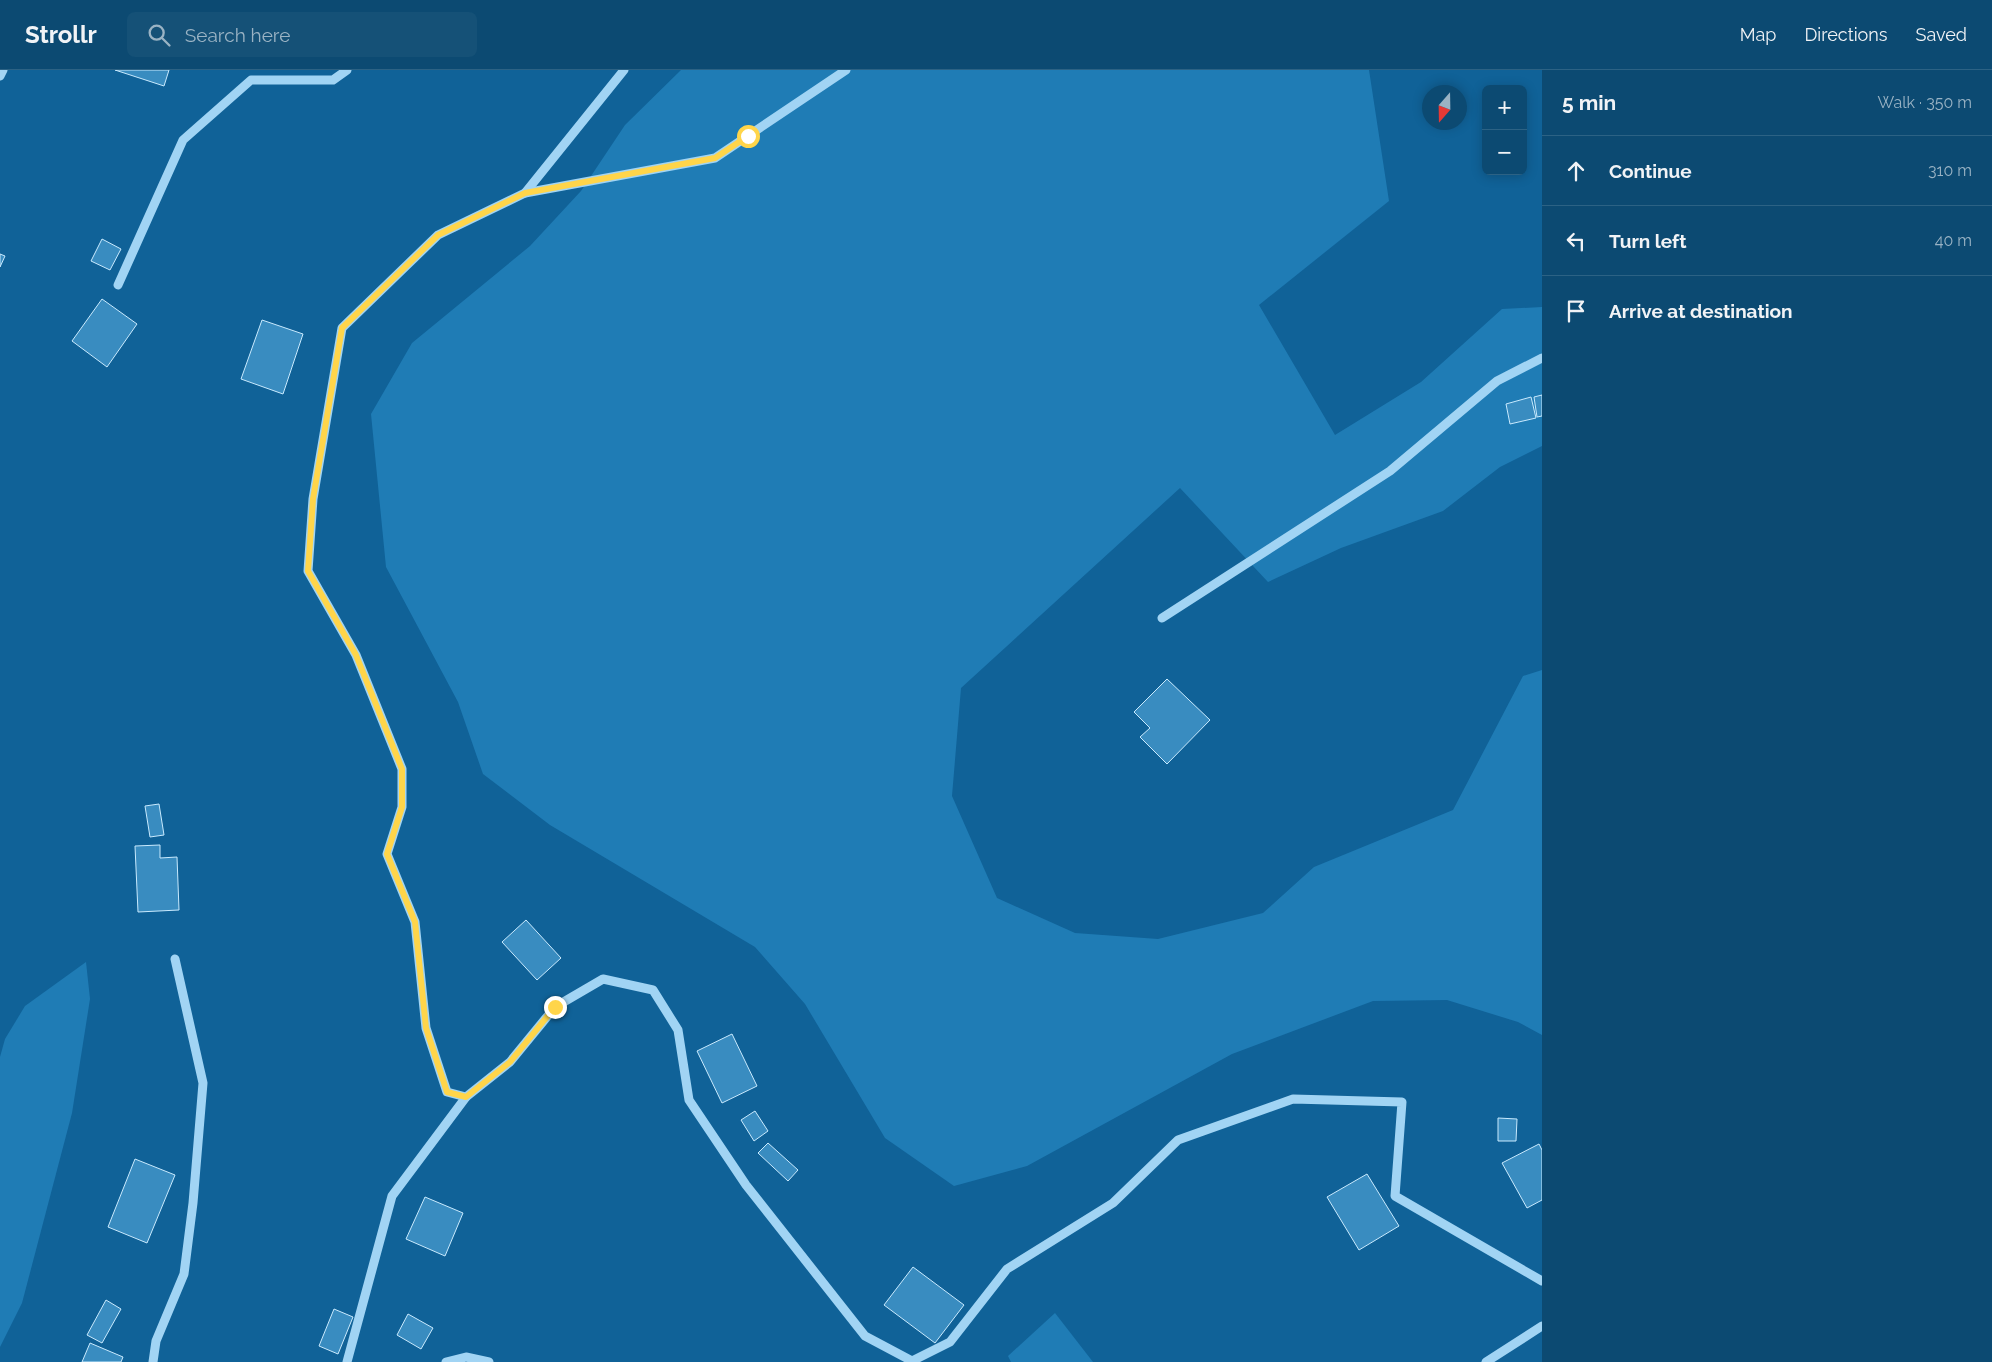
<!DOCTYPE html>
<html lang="en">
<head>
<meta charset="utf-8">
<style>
  :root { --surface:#0c4a72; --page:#155177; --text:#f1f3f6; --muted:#9ab3c4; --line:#2c6284 }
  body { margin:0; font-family:Raleway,sans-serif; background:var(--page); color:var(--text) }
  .controls { position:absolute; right:15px; top:15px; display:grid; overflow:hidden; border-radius:8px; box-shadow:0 2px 12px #0003 }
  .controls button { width:45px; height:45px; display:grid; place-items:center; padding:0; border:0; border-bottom:1px solid var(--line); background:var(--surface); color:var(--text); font:25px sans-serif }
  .compass { position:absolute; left:1422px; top:15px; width:45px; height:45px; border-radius:50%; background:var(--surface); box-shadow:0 2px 12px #0003; rotate:200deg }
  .stop { position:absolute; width:15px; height:15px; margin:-11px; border:4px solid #ffd54a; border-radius:50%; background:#fff }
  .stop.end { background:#ffd54a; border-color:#fff; box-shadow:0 1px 5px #0008 }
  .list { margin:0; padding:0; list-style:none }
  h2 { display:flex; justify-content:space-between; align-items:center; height:65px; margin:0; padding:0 20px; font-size:21px }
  h2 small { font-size:16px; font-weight:400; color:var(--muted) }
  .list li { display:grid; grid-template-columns:32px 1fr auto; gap:15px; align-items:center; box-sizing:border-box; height:70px; padding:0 20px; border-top:1px solid var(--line) }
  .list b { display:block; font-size:19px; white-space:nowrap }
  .list em { font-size:16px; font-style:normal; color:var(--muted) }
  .icon { flex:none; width:28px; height:28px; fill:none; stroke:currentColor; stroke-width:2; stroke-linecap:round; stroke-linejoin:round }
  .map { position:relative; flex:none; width:1542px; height:1292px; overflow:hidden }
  header { display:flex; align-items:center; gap:30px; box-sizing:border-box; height:70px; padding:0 25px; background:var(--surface); border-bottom:1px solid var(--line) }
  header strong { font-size:24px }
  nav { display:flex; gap:28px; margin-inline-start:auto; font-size:18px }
  .search { width:350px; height:45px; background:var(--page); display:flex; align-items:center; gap:12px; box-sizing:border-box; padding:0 18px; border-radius:8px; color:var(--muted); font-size:19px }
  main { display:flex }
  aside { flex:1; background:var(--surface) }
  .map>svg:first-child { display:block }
  .green { fill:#1f7cb5 }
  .building { fill:#398cc0; stroke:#c9eafe }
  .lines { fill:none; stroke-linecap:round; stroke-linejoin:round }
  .minor { stroke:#a1d4f4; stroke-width:9 }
  .route { stroke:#ffd54a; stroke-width:6 }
</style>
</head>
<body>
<header>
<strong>Strollr</strong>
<div class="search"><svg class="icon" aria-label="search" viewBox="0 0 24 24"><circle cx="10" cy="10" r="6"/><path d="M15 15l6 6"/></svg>Search here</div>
<nav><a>Map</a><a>Directions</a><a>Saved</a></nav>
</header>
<main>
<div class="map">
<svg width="1542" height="1292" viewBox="0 0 1542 1292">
  <rect width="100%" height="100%" fill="#106298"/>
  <g class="green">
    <path d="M 681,0 L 1369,0 L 1389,131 L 1259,235 L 1335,365 L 1421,312 L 1502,239 L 1542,237 L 1542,376 L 1500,397 L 1443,441 L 1341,478 L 1268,512 L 1180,418 L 961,618 L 952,726 L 997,828 L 1075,863 L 1158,869 L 1263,843 L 1314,797 L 1453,740 L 1523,606 L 1542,600 L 1542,965 L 1518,952 L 1447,930 L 1373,931 L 1232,984 L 1027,1096 L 954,1116 L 885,1068 L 805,934 L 755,877 L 550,755 L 483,704 L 458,632 L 386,497 L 371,344 L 412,273 L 530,176 L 581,121 L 625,55 Z"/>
    <path d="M 86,892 L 90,929 L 72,1043 L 22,1233 L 0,1277 L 0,987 L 5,969 L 25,936 Z"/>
    <path d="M 1055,1243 L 1093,1292 L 1011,1292 L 1008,1286 Z"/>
  </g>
  <g class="building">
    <path d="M 115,0 L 169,0 L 164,16 Z"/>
    <path d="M 102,169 L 121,179 L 110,200 L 91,191 Z"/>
    <path d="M 0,184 L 5,186 L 0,197 Z"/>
    <path d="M 102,229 L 137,254 L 107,297 L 72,271 Z"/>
    <path d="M 262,250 L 303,264 L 283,324 L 241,309 Z"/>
    <path d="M 1542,325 L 1542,346 L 1537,347 L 1534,327 Z"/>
    <path d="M 1531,327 L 1536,348 L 1510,354 L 1506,334 Z"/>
    <path d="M 1167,609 L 1210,650 L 1167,694 L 1140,667 L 1150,658 L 1134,642 Z"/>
    <path d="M 159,734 L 164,765 L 150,767 L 145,736 Z"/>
    <path d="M 160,775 L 160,788 L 177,787 L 179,840 L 138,842 L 135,776 Z"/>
    <path d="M 526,850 L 561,888 L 537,910 L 502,872 Z"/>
    <path d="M 732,964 L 757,1016 L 722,1033 L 697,981 Z"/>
    <path d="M 755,1041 L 768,1061 L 754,1071 L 741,1050 Z"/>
    <path d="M 1498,1048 L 1517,1049 L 1516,1071 L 1498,1071 Z"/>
    <path d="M 768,1073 L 798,1100 L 788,1111 L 758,1083 Z"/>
    <path d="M 1539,1074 L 1542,1080 L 1542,1130 L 1527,1138 L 1502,1093 Z"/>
    <path d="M 135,1089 L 175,1105 L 147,1173 L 108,1157 Z"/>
    <path d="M 1367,1104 L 1399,1156 L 1359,1180 L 1327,1127 Z"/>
    <path d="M 425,1127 L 463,1143 L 445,1186 L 406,1169 Z"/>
    <path d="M 913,1197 L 964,1235 L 935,1273 L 884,1235 Z"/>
    <path d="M 106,1230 L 121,1239 L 102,1273 L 87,1265 Z"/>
    <path d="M 334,1239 L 353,1247 L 338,1284 L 319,1276 Z"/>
    <path d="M 408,1244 L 433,1258 L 421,1279 L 397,1265 Z"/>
    <path d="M 90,1273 L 123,1287 L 121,1292 L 82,1292 Z"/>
  </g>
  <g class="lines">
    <g class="minor">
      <path d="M 624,0 L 525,123 L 438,165 L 342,258 L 313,429 L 308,501 L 356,585 L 402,699 L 402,737 L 387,784 L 415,852 L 426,958 L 447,1022 L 466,1027 L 510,992 L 555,937 L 603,909 L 653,920 L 678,960 L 689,1030 L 746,1115 L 865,1266 L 912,1291 L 950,1272 L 1007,1199 L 1113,1133 L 1178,1070 L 1293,1029 L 1402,1032 L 1395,1126 L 1542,1211"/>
      <path d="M 0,6 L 3,0"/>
      <path d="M 525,123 L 715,88 L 846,0"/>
      <path d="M 118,215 L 183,70 L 251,10 L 333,10 L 347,0"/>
      <path d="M 1162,548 L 1390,401 L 1497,311 L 1542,288"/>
      <path d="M 153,1292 L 156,1271 L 184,1204 L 193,1133 L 203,1013 L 175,889"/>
      <path d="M 347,1292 L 392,1126 L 466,1027"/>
      <path d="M 446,1292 L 466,1287 L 489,1292"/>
      <path d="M 1486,1292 L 1542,1256"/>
    </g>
  </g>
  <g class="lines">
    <path class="route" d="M 555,937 L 510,992 L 466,1027 L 447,1022 L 426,958 L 415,852 L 387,784 L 402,737 L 402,699 L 356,585 L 308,501 L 313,429 L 342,258 L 438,165 L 525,123 L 715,88 L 748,66"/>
  </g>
</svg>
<div class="controls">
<button>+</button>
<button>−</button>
</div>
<svg class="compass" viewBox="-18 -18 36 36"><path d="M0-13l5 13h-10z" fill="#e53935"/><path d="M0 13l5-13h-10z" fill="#9ab3c4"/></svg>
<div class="stop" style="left:748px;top:66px"></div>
<div class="stop end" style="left:555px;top:937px"></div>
</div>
<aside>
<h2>5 min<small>Walk · 350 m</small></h2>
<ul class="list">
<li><svg class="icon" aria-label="ahead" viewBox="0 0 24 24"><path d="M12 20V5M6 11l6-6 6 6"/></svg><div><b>Continue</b></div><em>310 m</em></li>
<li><svg class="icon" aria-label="left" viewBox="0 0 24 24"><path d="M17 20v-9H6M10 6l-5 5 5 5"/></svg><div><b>Turn left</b></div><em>40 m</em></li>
<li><svg class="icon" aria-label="arrive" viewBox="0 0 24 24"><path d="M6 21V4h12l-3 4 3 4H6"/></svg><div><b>Arrive at destination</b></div></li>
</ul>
</aside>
</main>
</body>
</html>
